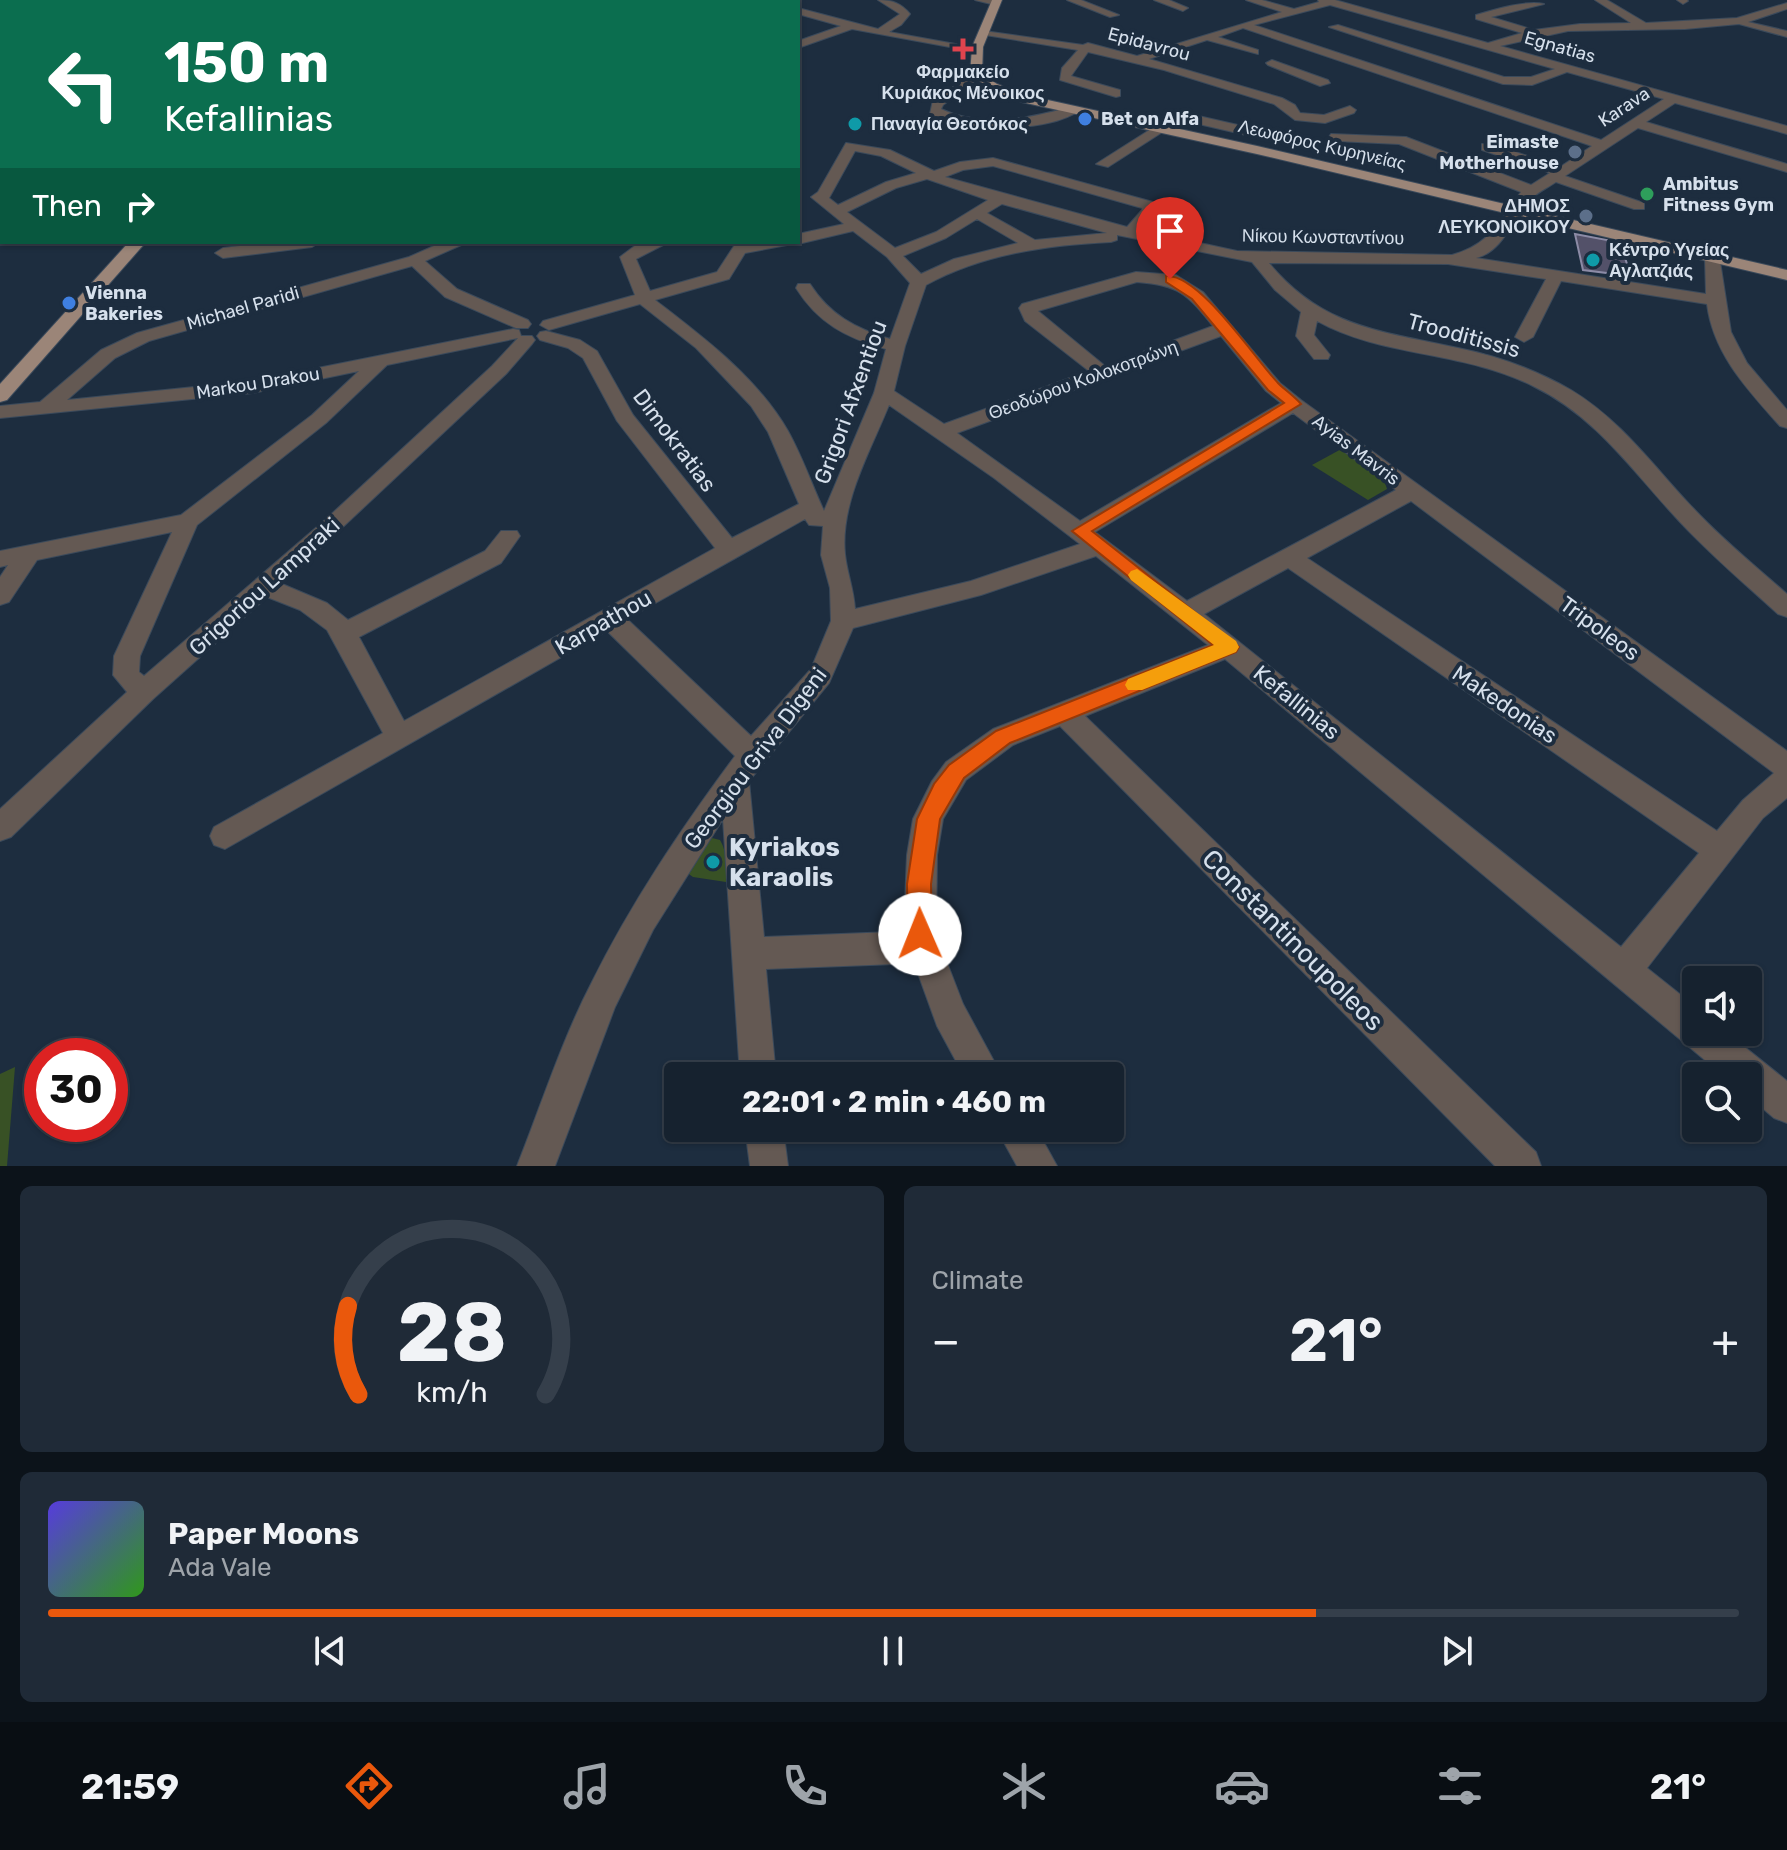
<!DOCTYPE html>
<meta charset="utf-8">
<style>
:root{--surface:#16222f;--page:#1f2a37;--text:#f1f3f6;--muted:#9ea4aa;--line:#353f4b;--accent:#ea580c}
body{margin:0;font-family:Rubik,sans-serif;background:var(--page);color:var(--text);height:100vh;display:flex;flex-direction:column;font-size:30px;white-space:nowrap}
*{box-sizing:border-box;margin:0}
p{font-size:26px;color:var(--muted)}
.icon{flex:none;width:44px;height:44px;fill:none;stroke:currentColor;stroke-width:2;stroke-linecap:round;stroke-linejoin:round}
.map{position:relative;height:1166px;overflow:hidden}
.panel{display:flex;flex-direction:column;gap:20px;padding:20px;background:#0c131a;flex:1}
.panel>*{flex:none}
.hud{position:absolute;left:0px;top:0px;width:800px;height:244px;box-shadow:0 2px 6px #0004,0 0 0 2px var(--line);background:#0b6e4f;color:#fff;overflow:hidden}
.tools{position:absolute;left:1682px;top:966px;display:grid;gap:16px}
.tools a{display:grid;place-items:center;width:80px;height:80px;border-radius:8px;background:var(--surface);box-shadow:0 2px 6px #0004,0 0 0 2px var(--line);font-size:40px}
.speed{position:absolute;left:24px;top:1038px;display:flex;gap:16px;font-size:40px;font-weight:700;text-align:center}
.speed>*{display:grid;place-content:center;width:104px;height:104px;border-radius:50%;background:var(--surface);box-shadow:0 2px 6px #0004,0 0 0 2px var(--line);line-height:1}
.speed .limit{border:12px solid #d22;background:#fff;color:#111}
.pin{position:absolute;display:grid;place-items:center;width:68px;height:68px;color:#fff;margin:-82px -34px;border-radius:50% 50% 50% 0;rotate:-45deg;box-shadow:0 0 8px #0007}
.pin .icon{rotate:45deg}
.me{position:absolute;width:88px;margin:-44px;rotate:359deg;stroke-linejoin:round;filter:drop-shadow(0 0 6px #0008)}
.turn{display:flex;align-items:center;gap:28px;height:168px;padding:0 32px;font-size:36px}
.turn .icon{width:104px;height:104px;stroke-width:2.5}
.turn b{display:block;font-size:56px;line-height:68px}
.then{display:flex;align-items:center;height:76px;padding:0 32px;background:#0003;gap:16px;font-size:30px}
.big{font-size:60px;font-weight:700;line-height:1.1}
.panel .widget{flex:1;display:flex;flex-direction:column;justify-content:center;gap:12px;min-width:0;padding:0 28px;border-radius:12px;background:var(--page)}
.panel .dial{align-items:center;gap:0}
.dial svg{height:208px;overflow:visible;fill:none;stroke:var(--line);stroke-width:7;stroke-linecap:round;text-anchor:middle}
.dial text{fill:var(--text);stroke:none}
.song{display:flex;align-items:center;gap:24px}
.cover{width:96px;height:96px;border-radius:12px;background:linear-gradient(135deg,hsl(250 70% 55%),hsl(110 70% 35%))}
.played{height:8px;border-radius:4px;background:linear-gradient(90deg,var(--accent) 75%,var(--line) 75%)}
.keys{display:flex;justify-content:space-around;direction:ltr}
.heat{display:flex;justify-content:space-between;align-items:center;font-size:44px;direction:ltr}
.panel .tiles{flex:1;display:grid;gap:20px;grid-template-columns:1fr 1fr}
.widget:last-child{grid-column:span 2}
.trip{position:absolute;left:664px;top:1062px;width:460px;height:80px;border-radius:8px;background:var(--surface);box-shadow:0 2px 6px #0004,0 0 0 2px var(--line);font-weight:700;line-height:80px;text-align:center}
.tabs{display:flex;height:128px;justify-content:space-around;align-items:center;background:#090e13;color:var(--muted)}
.tabs .icon{width:56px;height:56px}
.tabs .active{color:var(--accent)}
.tabs b{font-size:36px;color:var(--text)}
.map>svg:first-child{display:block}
.green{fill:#385125}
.building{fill:#535169;stroke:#8c8ba6;stroke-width:2}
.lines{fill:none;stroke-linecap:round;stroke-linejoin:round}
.minor-casing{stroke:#3b4a5b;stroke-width:2}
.major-casing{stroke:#3b4a5b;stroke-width:2}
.minor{fill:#645953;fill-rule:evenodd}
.major{fill:#9b8578;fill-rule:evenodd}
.route{fill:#ea580c;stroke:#983908;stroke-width:2}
.slow{fill:#f59e0b}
.health-dot{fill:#e0444e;stroke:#1d2d3f;stroke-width:3}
.shop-dot{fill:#3f7fe0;stroke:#1d2d3f;stroke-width:3}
.culture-dot{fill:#0f9aa8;stroke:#1d2d3f;stroke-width:3}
.service-dot{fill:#5c6f8a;stroke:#1d2d3f;stroke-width:3}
.leisure-dot{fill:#2e9e5b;stroke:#1d2d3f;stroke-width:3}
.labels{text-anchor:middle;stroke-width:8;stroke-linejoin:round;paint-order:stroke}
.far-street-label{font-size:18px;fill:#d6e0ec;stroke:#1d2d3f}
.far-poi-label{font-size:18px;font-weight:bold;fill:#d6e0ec;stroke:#1d2d3f;text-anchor:start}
.street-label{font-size:22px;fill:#d6e0ec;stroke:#1d2d3f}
.near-poi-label{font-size:26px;font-weight:bold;fill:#d6e0ec;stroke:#1d2d3f;text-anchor:start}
.near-street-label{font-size:26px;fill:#d6e0ec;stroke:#1d2d3f}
</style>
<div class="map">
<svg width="1787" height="1166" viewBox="0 0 1787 1166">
<rect width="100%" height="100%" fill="#1d2d3f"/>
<g class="green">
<path d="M 1345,447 L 1383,476 L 1387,489 L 1368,500 L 1312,465 Z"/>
<path d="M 712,838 L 720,840 C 728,853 726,867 726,882 L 693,877 L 686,872 Z"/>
<path d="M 15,1067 L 7,1166 L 0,1166 L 0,1074 Z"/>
</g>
<path class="building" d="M 1575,234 L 1607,240 L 1611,256 L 1625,258 L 1631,276 L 1583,270 Z"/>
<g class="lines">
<g class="minor-casing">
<g id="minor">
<path d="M 107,0 L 143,0 L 106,2 Z"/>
<path d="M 366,0 L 378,0 L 379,2 L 367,2 Z"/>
<path d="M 406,0 L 501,0 L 502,2 L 407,2 Z"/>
<path d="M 550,0 L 563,0 L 549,2 Z"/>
<path d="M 769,0 L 782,0 L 783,2 L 770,2 Z"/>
<path d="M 878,0 C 892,0 901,3 910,14 L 901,25 L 889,32 L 983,49 L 977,52 L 852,29 L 798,48 L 798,41 L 841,26 L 798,14 L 798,8 L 878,29 L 900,14 Z"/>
<path d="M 975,0 L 999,0 L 1000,2 L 995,5 Z"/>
<path d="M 1067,0 L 1081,0 L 1119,15 L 1110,17 Z"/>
<path d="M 1154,0 L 1169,0 L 1188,8 L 1183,11 Z"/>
<path d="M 1246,0 L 1262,0 L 1294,9 L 1319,2 L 1318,0 L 1335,0 L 1488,43 L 1522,33 L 1476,19 L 1476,15 C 1496,9 1526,0 1544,4 L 1491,17 L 1534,30 L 1580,24 L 1631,23 L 1595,0 L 1607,0 L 1646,23 L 1737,18 L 1787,3 L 1787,9 L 1748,22 L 1787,31 L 1787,37 L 1739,24 L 1685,29 L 1568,31 L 1500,46 L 1787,126 L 1787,134 L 1675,103 L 1646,122 L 1787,164 L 1787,172 L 1638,128 L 1565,176 L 1644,203 L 1644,209 L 1634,209 L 1556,182 C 1547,188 1536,193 1529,201 C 1513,220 1502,252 1476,258 L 1706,294 L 1705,258 L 1713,253 L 1719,255 L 1731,332 L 1747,363 L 1787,410 L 1787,428 L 1780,426 C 1748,390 1713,354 1707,304 L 1561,281 L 1533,337 L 1524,342 L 1515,337 L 1546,279 L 1448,264 L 1269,263 C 1323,328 1381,331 1458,348 C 1498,356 1536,370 1571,390 C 1621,420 1654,467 1693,508 C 1722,539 1755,566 1787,594 L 1787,617 L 1778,614 C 1745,584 1711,555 1680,522 C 1633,472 1597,417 1533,386 C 1464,351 1381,357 1317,321 L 1314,335 L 1330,355 L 1328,359 L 1314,359 L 1296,336 L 1301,312 L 1275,290 L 1252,262 L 1117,235 L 1117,240 L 1111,242 C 1048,245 982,254 926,285 L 905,346 L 894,391 L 944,424 L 1089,371 L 1025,321 L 1019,308 L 1022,304 L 1136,272 L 1176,275 L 1203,292 L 1280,383 L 1301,400 L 1787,751 L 1787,798 L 1763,818 L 1647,968 L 1696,1007 L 1696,1032 L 1726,1032 L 1787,1081 L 1787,1123 L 1774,1118 L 1748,1096 L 1748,1076 L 1724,1076 L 1225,659 L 1085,716 L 1536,1152 L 1541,1166 L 1495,1166 L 1060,726 L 1013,745 L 966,780 L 943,819 L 937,855 L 936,934 L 963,1004 L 1002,1076 L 964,1076 L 937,1026 L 912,957 L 896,964 L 766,969 L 776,1076 L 740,1076 L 723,819 L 653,930 L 615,1007 L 555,1166 L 517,1166 C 541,1106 561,1042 591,984 C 631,903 681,829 735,756 L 607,631 L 225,849 L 214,845 L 210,836 L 214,827 L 383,733 L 327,630 L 300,610 L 267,597 L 153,699 L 11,837 L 0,841 L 0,809 L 127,692 L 113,675 L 114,656 L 172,532 L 37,560 L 9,602 L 0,605 L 0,577 L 8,565 L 0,567 L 0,551 L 181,515 L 312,415 L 359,371 L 253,393 L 0,418 L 0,406 L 40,402 L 101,350 L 137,333 L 409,257 L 443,242 L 468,242 L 425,261 L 457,289 L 528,320 L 531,324 L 528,328 L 516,328 L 445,297 L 412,266 L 149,341 L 115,358 L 67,400 L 253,381 L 513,329 L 519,330 L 521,336 L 532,336 L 535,340 L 532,344 L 506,374 L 282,584 L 327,603 L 348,620 L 485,551 L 501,531 L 517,531 L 520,536 L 501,563 L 359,637 L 404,721 L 715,548 L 617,421 L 583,358 L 568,348 L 540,340 L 537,336 L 540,332 L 546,331 L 580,340 L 597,351 L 633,415 L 732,538 L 799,504 L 768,432 L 751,406 L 696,348 L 640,304 L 549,330 L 540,325 L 543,321 L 635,295 L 620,257 L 640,242 L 669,242 L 636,259 L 650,291 L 717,272 L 734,246 L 789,242 L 787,245 L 745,253 L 729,279 L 655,300 C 704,338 756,376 788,431 C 802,456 812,485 824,511 L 874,393 L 886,349 C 846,338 818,323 796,288 L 798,284 L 810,284 C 830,315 855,328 890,339 L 910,283 L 887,257 L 853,231 L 798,244 L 792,242 L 798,242 L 798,234 L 844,224 L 811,197 L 818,192 L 846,143 L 890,150 L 934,171 L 960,162 L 993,158 L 1153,202 L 1157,210 L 1140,230 L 1237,251 L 1452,255 C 1491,244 1498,222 1521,192 L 1399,144 L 1336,141 L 1329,137 L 1331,134 L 1406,137 L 1531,185 L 1550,173 L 1482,150 L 1482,144 L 1492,144 L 1560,167 L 1592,146 L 1243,28 L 1218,37 L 1258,50 L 1258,54 L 1207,40 L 1149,59 L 1282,98 L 1295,105 L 1300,113 L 1324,115 L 1350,106 L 1356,110 L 1354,113 L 1325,123 L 1295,120 L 1274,104 L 1164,70 L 1088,52 L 1071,76 L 1120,90 L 1120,96 L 1116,97 L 1060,80 L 1062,68 L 1078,50 L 979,34 L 984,31 L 1083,45 L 1088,43 L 1137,56 L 1282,12 ZM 1330,5 L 1555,69 L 1531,77 L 1504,77 L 1338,25 L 1329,27 L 1503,84 L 1532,85 L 1567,72 L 1664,99 L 1601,140 L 1254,25 ZM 855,151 L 881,156 L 916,173 L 886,182 L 838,205 L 829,198 ZM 993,166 L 1142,208 L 1142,210 L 1127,227 L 945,177 L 963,170 ZM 927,179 L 988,200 L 936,232 L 895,248 L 847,212 L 896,188 ZM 1002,204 L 1107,233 L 1035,240 L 987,213 ZM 977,219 L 1018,243 L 954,259 L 921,274 L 903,256 L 946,238 ZM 1137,282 C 1179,285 1187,294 1213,326 L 1105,366 L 1038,311 ZM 1221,336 L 1266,391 L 1281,403 L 1080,521 L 957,433 ZM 518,338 L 492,366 L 325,520 L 144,676 L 139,672 L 140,656 L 197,525 L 326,423 L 387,365 ZM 889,405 L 994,478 L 1080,544 L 971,581 L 855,609 C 854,590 847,573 845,554 C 840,503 870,452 889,405 ZM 1293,413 L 1396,490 L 1187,601 L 1095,532 ZM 1411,501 L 1774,773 L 1743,800 L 1717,831 L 1307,558 ZM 805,519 L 809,525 L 823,526 L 821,555 L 830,588 L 831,621 L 811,669 L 751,736 L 627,619 ZM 1096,556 L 1208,645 L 993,729 L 946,762 L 932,781 L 913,819 L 907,855 L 904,926 L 892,932 L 764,937 L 749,781 L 829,683 L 853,628 L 981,595 ZM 1288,568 L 1699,853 L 1621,947 L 1204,614 Z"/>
<path d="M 1677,0 L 1687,0 L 1688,1 L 1683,4 Z"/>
<rect x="0" y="8" width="2" height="6"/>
<path d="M 0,36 L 2,36 L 0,43 Z"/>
<rect x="0" y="60" width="2" height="6"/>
<path d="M 1272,60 L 1328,80 L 1330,83 L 1320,86 L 1268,65 L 1266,63 Z"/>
<path d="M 976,72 L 982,75 L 980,77 L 943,105 L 941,109 C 983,129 1031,118 1074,106 L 1080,110 C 1048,134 965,131 930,114 L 933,100 Z"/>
<rect x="0" y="96" width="2" height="8"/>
<path d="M 1194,115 L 1277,134 L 1279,137 L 1272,141 L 1190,122 L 1188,119 Z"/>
<path d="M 1159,124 L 1165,128 L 1164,131 L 1108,167 L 1096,164 Z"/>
<rect x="0" y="128" width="2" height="8"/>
<rect x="0" y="175" width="2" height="8"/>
<path d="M 2,214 L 2,225 L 0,226 L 0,215 Z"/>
<path d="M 274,242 L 320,242 L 312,247 L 223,258 L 215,253 L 223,248 Z"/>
<path d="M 745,1128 L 783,1128 L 788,1166 L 750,1166 Z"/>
<path d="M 996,1128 L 1036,1128 L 1057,1166 L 1017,1166 Z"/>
</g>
</g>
<g class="major-casing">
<g id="major">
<path d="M 336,0 L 347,0 L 335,2 Z"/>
<path d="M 992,0 L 1002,0 L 983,47 L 982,74 L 997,84 L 1025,95 L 1257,146 L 1787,270 L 1787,280 L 1257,154 L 1017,101 L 989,90 L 970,75 L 972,47 Z"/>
<path d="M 129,242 L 146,242 L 7,400 L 0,402 L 0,384 Z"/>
</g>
</g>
<use href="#minor" class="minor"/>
<use href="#major" class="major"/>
</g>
<path class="route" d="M 1166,276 C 1199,273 1255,359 1278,383 C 1285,390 1294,396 1301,404 L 1092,531 L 1239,647 L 1236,652 L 1010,743 L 964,778 L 940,819 L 931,884 L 932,934 L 929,943 L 920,946 L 911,943 L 908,934 L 907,884 L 917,819 L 934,784 L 949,765 L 996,731 L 1213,645 L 1072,531 L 1284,403 L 1268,390 L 1192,299 L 1166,282 Z"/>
<path class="slow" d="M 1137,569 L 1236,641 L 1239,647 L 1236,652 L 1142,690 L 1128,690 L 1125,685 L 1128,679 L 1214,645 L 1131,580 L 1128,575 L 1131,571 Z"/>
<path class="health-dot" d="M959 37h8v8h8v8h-8v8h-8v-8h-8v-8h8z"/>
<g class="shop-dot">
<circle cx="1085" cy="119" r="8"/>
<circle cx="69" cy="303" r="8"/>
</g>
<g class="culture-dot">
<circle cx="855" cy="124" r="8"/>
<circle cx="1593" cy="260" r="8"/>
<circle cx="713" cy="862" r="8"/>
</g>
<g class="service-dot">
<circle cx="1575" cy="152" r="8"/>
<circle cx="1586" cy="216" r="8"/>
</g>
<circle class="leisure-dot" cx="1647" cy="194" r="8"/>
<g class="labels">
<g class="far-street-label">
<text transform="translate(1149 44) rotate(15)" y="6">Epidavrou</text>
<text transform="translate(1560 47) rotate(16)" y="6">Egnatias</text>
<text transform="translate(1624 107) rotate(-33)" y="6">Karava</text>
<text transform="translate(1322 145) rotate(13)" y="6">Λεωφόρος Κυρηνείας</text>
<text transform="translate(1323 237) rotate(1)" y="6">Νίκου Κωνσταντίνου</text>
<text transform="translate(243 308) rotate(-16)" y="6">Michael Paridi</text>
<text transform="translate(1083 380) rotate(-20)" y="6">Θεοδώρου Κολοκοτρώνη</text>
<text transform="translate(258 383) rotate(-9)" y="6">Markou Drakou</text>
<text transform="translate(1356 450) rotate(37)" y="6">Ayias Mavris</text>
</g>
<g class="far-poi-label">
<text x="963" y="78" text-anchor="middle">Φαρμακείο<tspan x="963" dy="21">Κυριάκος Μένοικος</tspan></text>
<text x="1101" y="125">Bet on Alfa</text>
<text x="871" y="130">Παναγία Θεοτόκος</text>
<text x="1559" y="148" text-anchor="end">Eimaste<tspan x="1559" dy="21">Motherhouse</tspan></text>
<text x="1663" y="190">Ambitus<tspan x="1663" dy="21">Fitness Gym</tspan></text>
<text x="1570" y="212" text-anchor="end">ΔΗΜΟΣ<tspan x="1570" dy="21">ΛΕΥΚΟΝΟΙΚΟΥ</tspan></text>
<text x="1609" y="256">Κέντρο Υγείας<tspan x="1609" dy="21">Αγλατζιάς</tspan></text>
<text x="85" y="299">Vienna<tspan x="85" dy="21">Bakeries</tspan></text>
</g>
<g class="street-label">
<text transform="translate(1464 335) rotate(15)" y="8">Trooditissis</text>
<text transform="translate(850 402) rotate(-70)" y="8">Grigori Afxentiou</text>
<text transform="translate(675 440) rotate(53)" y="8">Dimokratias</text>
<text transform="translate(264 586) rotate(-42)" y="8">Grigoriou Lampraki</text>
<text transform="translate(603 622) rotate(-30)" y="8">Karpathou</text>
<text transform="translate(1600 628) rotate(36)" y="8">Tripoleos</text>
<text transform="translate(1297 702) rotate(39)" y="8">Kefallinias</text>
<text transform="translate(1505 704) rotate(34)" y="8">Makedonias</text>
<text transform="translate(755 758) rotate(-53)" y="8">Georgiou Griva Digeni</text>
</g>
<g class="near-poi-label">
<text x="729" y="856">Kyriakos<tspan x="729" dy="30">Karaolis</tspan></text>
</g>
<g class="near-street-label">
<text transform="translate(1293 940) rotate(45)" y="9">Constantinoupoleos</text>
</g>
</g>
</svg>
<div class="tools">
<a><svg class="icon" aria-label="sound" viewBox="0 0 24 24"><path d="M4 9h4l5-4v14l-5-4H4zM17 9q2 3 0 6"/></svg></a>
<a><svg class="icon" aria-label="search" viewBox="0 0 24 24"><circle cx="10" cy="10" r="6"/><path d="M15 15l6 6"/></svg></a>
</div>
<div class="speed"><div class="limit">30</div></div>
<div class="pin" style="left:1170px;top:279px;background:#d93025"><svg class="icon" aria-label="arrive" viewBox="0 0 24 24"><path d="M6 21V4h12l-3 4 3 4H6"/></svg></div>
<svg class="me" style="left:920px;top:934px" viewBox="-20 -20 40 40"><circle r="19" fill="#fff"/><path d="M0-13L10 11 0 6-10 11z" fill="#ea580c"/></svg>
<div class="trip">22:01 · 2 min · 460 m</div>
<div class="hud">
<div class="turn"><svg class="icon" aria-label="left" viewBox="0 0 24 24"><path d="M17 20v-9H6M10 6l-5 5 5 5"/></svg><div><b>150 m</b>Kefallinias</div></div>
<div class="then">Then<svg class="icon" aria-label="right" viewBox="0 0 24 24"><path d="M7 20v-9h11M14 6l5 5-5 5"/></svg></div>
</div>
</div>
<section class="panel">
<div class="tiles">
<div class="widget dial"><svg viewBox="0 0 100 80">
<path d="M14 69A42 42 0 1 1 86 69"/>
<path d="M14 69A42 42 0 0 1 10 35" stroke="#ea580c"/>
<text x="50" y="56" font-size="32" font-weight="700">28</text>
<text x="50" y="72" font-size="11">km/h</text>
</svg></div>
<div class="widget"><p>Climate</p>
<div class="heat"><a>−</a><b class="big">21°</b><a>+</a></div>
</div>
<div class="widget">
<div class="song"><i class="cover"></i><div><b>Paper Moons</b><p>Ada Vale</p></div></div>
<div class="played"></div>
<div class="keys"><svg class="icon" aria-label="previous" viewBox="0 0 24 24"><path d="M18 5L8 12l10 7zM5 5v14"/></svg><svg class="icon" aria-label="pause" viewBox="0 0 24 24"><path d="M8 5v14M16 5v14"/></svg><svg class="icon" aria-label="next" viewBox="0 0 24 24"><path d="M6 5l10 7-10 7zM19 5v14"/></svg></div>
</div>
</div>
</section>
<nav class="tabs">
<b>21:59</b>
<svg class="icon active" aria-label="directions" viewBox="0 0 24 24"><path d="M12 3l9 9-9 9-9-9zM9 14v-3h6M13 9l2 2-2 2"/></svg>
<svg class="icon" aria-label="music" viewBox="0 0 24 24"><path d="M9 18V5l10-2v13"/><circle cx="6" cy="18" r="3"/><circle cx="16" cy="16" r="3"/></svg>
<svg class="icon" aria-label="phone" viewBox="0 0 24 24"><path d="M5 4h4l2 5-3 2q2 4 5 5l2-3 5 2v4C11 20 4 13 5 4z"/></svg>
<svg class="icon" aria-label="climate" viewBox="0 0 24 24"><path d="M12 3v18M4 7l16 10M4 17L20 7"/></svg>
<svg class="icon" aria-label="car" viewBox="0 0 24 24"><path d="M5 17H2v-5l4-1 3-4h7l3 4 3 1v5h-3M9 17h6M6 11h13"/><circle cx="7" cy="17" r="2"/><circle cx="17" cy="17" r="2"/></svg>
<svg class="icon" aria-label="filters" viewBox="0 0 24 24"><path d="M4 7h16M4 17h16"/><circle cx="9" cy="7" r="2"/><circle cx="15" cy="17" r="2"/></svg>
<b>21°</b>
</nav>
